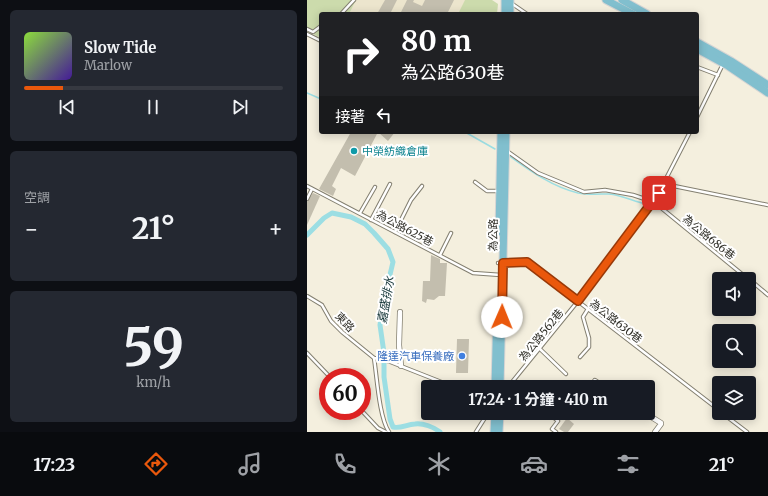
<!DOCTYPE html>
<html lang="zh-TW">
<meta charset="utf-8">
<style>
:root{--surface:#171b24;--page:#242831;--text:#f1f3f6;--muted:#9ea1a6;--line:#363941;--accent:#ea580c}
body{margin:0;font-family:Merriweather,"Noto Sans TC",serif;background:var(--page);color:var(--text);height:100vh;display:flex;flex-direction:column;font-size:15px;white-space:nowrap}
*{box-sizing:border-box;margin:0}
p{font-size:13px;color:var(--muted)}
.icon{flex:none;width:22px;height:22px;fill:none;stroke:currentColor;stroke-width:2;stroke-linecap:round;stroke-linejoin:round}
.map{position:relative;flex:1;overflow:hidden}
.details{display:flex;flex-direction:column;gap:10px;padding:10px;background:#0d0f14;width:307px}
.details>*{flex:none}
.hud{position:absolute;left:12px;top:12px;width:380px;height:122px;border-radius:4px;box-shadow:0 2px 10px #0003;background:#202124;color:#fff;overflow:hidden}
.controls{position:absolute;left:405px;top:272px;display:grid;gap:8px}
.controls a{display:grid;place-items:center;width:44px;height:44px;border-radius:4px;background:var(--surface);box-shadow:0 2px 10px #0003;font-size:20px}
.speed{position:absolute;left:12px;top:368px;display:flex;gap:8px;font-size:20px;font-weight:700;text-align:center}
.speed>*{display:grid;place-content:center;width:52px;height:52px;border-radius:50%;background:var(--surface);box-shadow:0 2px 10px #0003;line-height:1}
.speed .limit{border:6px solid #d22;background:#fff;color:#111}
.pin{position:absolute;display:grid;place-items:center;width:34px;height:34px;color:#fff;margin:-17px;border-radius:8px;box-shadow:0 2px 6px #0006}
.me{position:absolute;width:44px;margin:-22px;rotate:1deg;stroke-linejoin:round;filter:drop-shadow(0 0 3px #0008)}
.turn{display:flex;align-items:center;gap:14px;height:84px;padding:0 16px;font-size:18px}
.turn .icon{width:52px;height:52px;stroke-width:2.5}
.turn b{display:block;font-size:28px;line-height:34px}
.then{display:flex;align-items:center;height:38px;padding:0 16px;background:#0003;gap:8px;font-size:15px}
.big{font-size:30px;font-weight:700;line-height:1.1}
.details .tile{flex:1;display:flex;flex-direction:column;justify-content:center;gap:6px;min-width:0;padding:0 14px;border-radius:6px;background:var(--page)}
.details .dial{align-items:center;gap:0}
.dial b{font-size:52px;line-height:1}
.song{display:flex;align-items:center;gap:12px}
.cover{width:48px;height:48px;border-radius:6px;background:linear-gradient(135deg,hsl(90 70% 55%),hsl(260 70% 35%))}
.played{height:4px;border-radius:2px;background:linear-gradient(90deg,var(--accent) 15%,var(--line) 15%)}
.keys{display:flex;justify-content:space-around;direction:ltr}
.heat{display:flex;justify-content:space-between;align-items:center;font-size:22px;direction:ltr}
.trip{position:absolute;left:114px;top:380px;width:234px;height:40px;border-radius:4px;background:var(--surface);box-shadow:0 2px 10px #0003;font-weight:700;line-height:40px;text-align:center}
.menu{display:flex;height:64px;justify-content:space-around;align-items:center;background:#090b0e;color:var(--muted)}
.menu .icon{width:28px;height:28px}
.menu .current{color:var(--accent)}
.menu b{font-size:18px;color:var(--text)}
main{display:flex;flex:1;min-height:0}
.map>svg:first-child{display:block}
.built{fill:#ece5cd}
.green{fill:#ccdbac}
.lines{fill:none;stroke-linecap:round;stroke-linejoin:round}
.stream{stroke:#9cdee3;stroke-width:1.5}
.canal{stroke:#9cdee3;stroke-width:5}
.building{fill:#c3beae}
.service-casing{stroke:#837f70;stroke-width:4.5}
.minor-casing{stroke:#837f70;stroke-width:6}
.primary-casing{stroke:#d6d5d4;stroke-width:9}
.service{stroke:#fff;stroke-width:2.5}
.minor{stroke:#fff;stroke-width:4.5}
.primary{stroke:#81bfce;stroke-width:7}
.route-casing{stroke:#983908;stroke-width:10}
.route{stroke:#ea580c;stroke-width:7}
.culture-dot{fill:#0f9aa8;stroke:#fff;stroke-width:1.5}
.shop-dot{fill:#3f7fe0;stroke:#fff;stroke-width:1.5}
.labels{text-anchor:middle;stroke-width:4;stroke-linejoin:round;paint-order:stroke}
.culture-label{font-size:11px;fill:#0d838f;stroke:#fff;text-anchor:start}
.street-label{font-size:11px;fill:#302f28;stroke:#fff}
.shop-label{font-size:11px;fill:#366cbe;stroke:#fff;text-anchor:end}
.water-label{font-size:12px;font-style:italic;fill:#153638;stroke:#fff}
</style>
<main>
<section class="details">
<div class="tile">
<div class="song"><i class="cover"></i><div><b>Slow Tide</b><p>Marlow</p></div></div>
<div class="played"></div>
<div class="keys"><svg class="icon" aria-label="previous" viewBox="0 0 24 24"><path d="M18 5L8 12l10 7zM5 5v14"/></svg><svg class="icon" aria-label="pause" viewBox="0 0 24 24"><path d="M8 5v14M16 5v14"/></svg><svg class="icon" aria-label="next" viewBox="0 0 24 24"><path d="M6 5l10 7-10 7zM19 5v14"/></svg></div>
</div>
<div class="tile"><p>空調</p>
<div class="heat"><a>−</a><b class="big">21°</b><a>+</a></div>
</div>
<div class="tile dial"><b>59</b><p>km/h</p></div>
</section>
<div class="map">
<svg width="461" height="432" viewBox="0 0 461 432">
<rect width="100%" height="100%" fill="#f4efde"/>
<path class="built" d="M 49,0 L 182,0 L 180,14 L 42,14 Z"/>
<g class="green">
<path d="M 0,0 L 49,0 L 42,14 L 14,14 L 14,38 L 0,31 Z"/>
<path d="M 158,0 L 185,0 L 191,4 L 190,14 L 151,14 Z"/>
</g>
<g class="lines">
<g class="stream">
<path d="M 0,93 L 14,99"/>
<path d="M 158,132 L 188,149"/>
<path d="M 201,155 C 222,170 245,187 271,193 C 281,195 292,194 302,194 C 314,195 326,201 338,204"/>
</g>
<path class="canal" d="M 0,235 L 17,218 L 25,213 L 44,217 L 58,224 L 67,233 L 81,249 L 86,262 L 77,300 L 73,325 L 77,353 L 77,377 L 83,419 L 86,427 C 94,429 100,424 108,424 C 116,423 127,427 133,432"/>
</g>
<g class="building">
<path d="M 78,0 L 90,0 L 83,14 L 70,14 Z"/>
<path d="M 100,0 L 107,0 L 106,2 L 115,6 L 118,0 L 147,0 L 140,14 L 93,14 Z"/>
<path d="M 44,132 L 88,132 L 81,141 L 71,132 L 48,176 L 34,168 L 25,186 L 29,189 L 26,196 L 12,189 Z"/>
<path d="M 6,193 L 13,196 L 0,225 L 0,202 Z"/>
<path d="M 124,255 L 133,259 L 133,263 L 140,263 L 138,296 L 132,296 L 127,300 L 120,299 L 119,303 L 115,301 L 116,281 L 123,281 Z"/>
<path d="M 150,339 L 162,339 L 161,373 L 149,373 Z"/>
<path d="M 260,418 L 267,424 L 261,432 L 257,432 L 252,429 Z"/>
</g>
<g class="lines">
<g class="service-casing">
<g id="service">
<path d="M 204,3 L 220,14"/>
<path d="M 34,14 L 47,0"/>
<path d="M 0,29 L 6,32 L 14,26"/>
<path d="M 0,34 L 14,41"/>
<path d="M 390,67 L 411,75"/>
<path d="M 390,117 L 416,64"/>
<path d="M 200,151 L 231,173 L 277,192 L 298,190 L 326,195 L 347,202 L 441,279"/>
<path d="M 168,182 L 180,191 L 193,191"/>
<path d="M 357,184 L 461,205"/>
<path d="M 0,186 L 166,273 L 194,275"/>
<path d="M 0,199 L 5,189"/>
<path d="M 53,213 L 68,187"/>
<path d="M 64,220 L 83,184"/>
<path d="M 88,232 L 104,200 L 115,186"/>
<path d="M 133,255 L 144,233"/>
<path d="M 191,263 L 220,262 L 412,410"/>
<path d="M 442,279 L 461,295"/>
<path d="M 0,296 L 15,305 L 24,321 L 35,332 L 67,358 L 81,361 L 147,387"/>
<path d="M 233,349 L 259,374"/>
<path d="M 0,353 L 23,377"/>
<path d="M 273,357 L 282,347 L 282,338 L 276,317 L 281,309"/>
<path d="M 67,358 C 70,377 72,417 82,432"/>
<path d="M 201,387 L 271,301 L 347,202 L 383,132"/>
<path d="M 55,411 L 71,428 L 79,432"/>
<path d="M 241,413 L 251,421 L 245,429 L 249,432"/>
<path d="M 415,413 L 440,432"/>
<path d="M 169,432 L 181,413"/>
</g>
</g>
<g class="minor-casing">
<g id="minor">
<path d="M 93,312 L 92,345 L 94,366"/>
<path d="M 288,381 L 297,387"/>
<path d="M 338,413 L 354,423 L 354,424 L 348,432"/>
</g>
</g>
<g class="primary-casing">
<g id="primary">
<path d="M 299,0 L 326,14"/>
<path d="M 315,0 L 340,14"/>
<path d="M 198,14 L 198,0"/>
<path d="M 203,14 L 203,0"/>
<path d="M 390,42 L 424,61 L 461,85"/>
<path d="M 390,49 L 421,66 L 461,93"/>
<path d="M 192,232 L 194,132"/>
<path d="M 188,387 L 190,308"/>
<path d="M 193,387 L 199,132"/>
<path d="M 187,432 L 188,413"/>
<path d="M 192,432 L 193,413"/>
</g>
</g>
<use href="#service" class="service"/>
<use href="#minor" class="minor"/>
<use href="#primary" class="primary"/>
</g>
<g class="lines">
<g class="route-casing">
<path id="route" d="M 195,317 L 196,263 L 220,262 L 271,301 L 352,193"/>
</g>
<use href="#route" class="route"/>
</g>
<circle class="culture-dot" cx="47" cy="151" r="4"/>
<circle class="shop-dot" cx="155" cy="356" r="4"/>
<g class="labels">
<g class="culture-label">
<text x="55" y="155">中榮紡織倉庫</text>
</g>
<g class="street-label">
<text transform="translate(98 228) rotate(28)" y="4">為公路625巷</text>
<text transform="translate(186 235) rotate(-89)" y="4">為公路</text>
<text transform="translate(402 237) rotate(39)" y="4">為公路686巷</text>
<text transform="translate(309 321) rotate(38)" y="4">為公路630巷</text>
<text transform="translate(38 322) rotate(46)" y="4">東路</text>
<text transform="translate(234 335) rotate(-51)" y="4">為公路562巷</text>
</g>
<g class="shop-label">
<text x="147" y="360">隆達汽車保養廠</text>
</g>
<g class="water-label">
<text transform="translate(79 300) rotate(-80)" y="4">嘉盛排水</text>
</g>
</g>
</svg>
<div class="controls">
<a><svg class="icon" aria-label="sound" viewBox="0 0 24 24"><path d="M4 9h4l5-4v14l-5-4H4zM17 9q2 3 0 6"/></svg></a>
<a><svg class="icon" aria-label="search" viewBox="0 0 24 24"><circle cx="10" cy="10" r="6"/><path d="M15 15l6 6"/></svg></a>
<a><svg class="icon" aria-label="layers" viewBox="0 0 24 24"><path d="M12 4l9 5-9 5-9-5zM3 14l9 5 9-5"/></svg></a>
</div>
<div class="speed"><div class="limit">60</div></div>
<div class="pin" style="left:352px;top:193px;background:#d93025"><svg class="icon" aria-label="arrive" viewBox="0 0 24 24"><path d="M6 21V4h12l-3 4 3 4H6"/></svg></div>
<svg class="me" style="left:195px;top:317px" viewBox="-20 -20 40 40"><circle r="19" fill="#fff"/><path d="M0-13L10 11 0 6-10 11z" fill="#ea580c"/></svg>
<div class="trip">17:24 · 1 分鐘 · 410 m</div>
<div class="hud">
<div class="turn"><svg class="icon" aria-label="right" viewBox="0 0 24 24"><path d="M7 20v-9h11M14 6l5 5-5 5"/></svg><div><b>80 m</b>為公路630巷</div></div>
<div class="then">接著<svg class="icon" aria-label="left" viewBox="0 0 24 24"><path d="M17 20v-9H6M10 6l-5 5 5 5"/></svg></div>
</div>
</div>
</main>
<nav class="menu">
<b>17:23</b>
<svg class="icon current" aria-label="directions" viewBox="0 0 24 24"><path d="M12 3l9 9-9 9-9-9zM9 14v-3h6M13 9l2 2-2 2"/></svg>
<svg class="icon" aria-label="music" viewBox="0 0 24 24"><path d="M9 18V5l10-2v13"/><circle cx="6" cy="18" r="3"/><circle cx="16" cy="16" r="3"/></svg>
<svg class="icon" aria-label="phone" viewBox="0 0 24 24"><path d="M5 4h4l2 5-3 2q2 4 5 5l2-3 5 2v4C11 20 4 13 5 4z"/></svg>
<svg class="icon" aria-label="climate" viewBox="0 0 24 24"><path d="M12 3v18M4 7l16 10M4 17L20 7"/></svg>
<svg class="icon" aria-label="car" viewBox="0 0 24 24"><path d="M5 17H2v-5l4-1 3-4h7l3 4 3 1v5h-3M9 17h6M6 11h13"/><circle cx="7" cy="17" r="2"/><circle cx="17" cy="17" r="2"/></svg>
<svg class="icon" aria-label="filters" viewBox="0 0 24 24"><path d="M4 7h16M4 17h16"/><circle cx="9" cy="7" r="2"/><circle cx="15" cy="17" r="2"/></svg>
<b>21°</b>
</nav>
